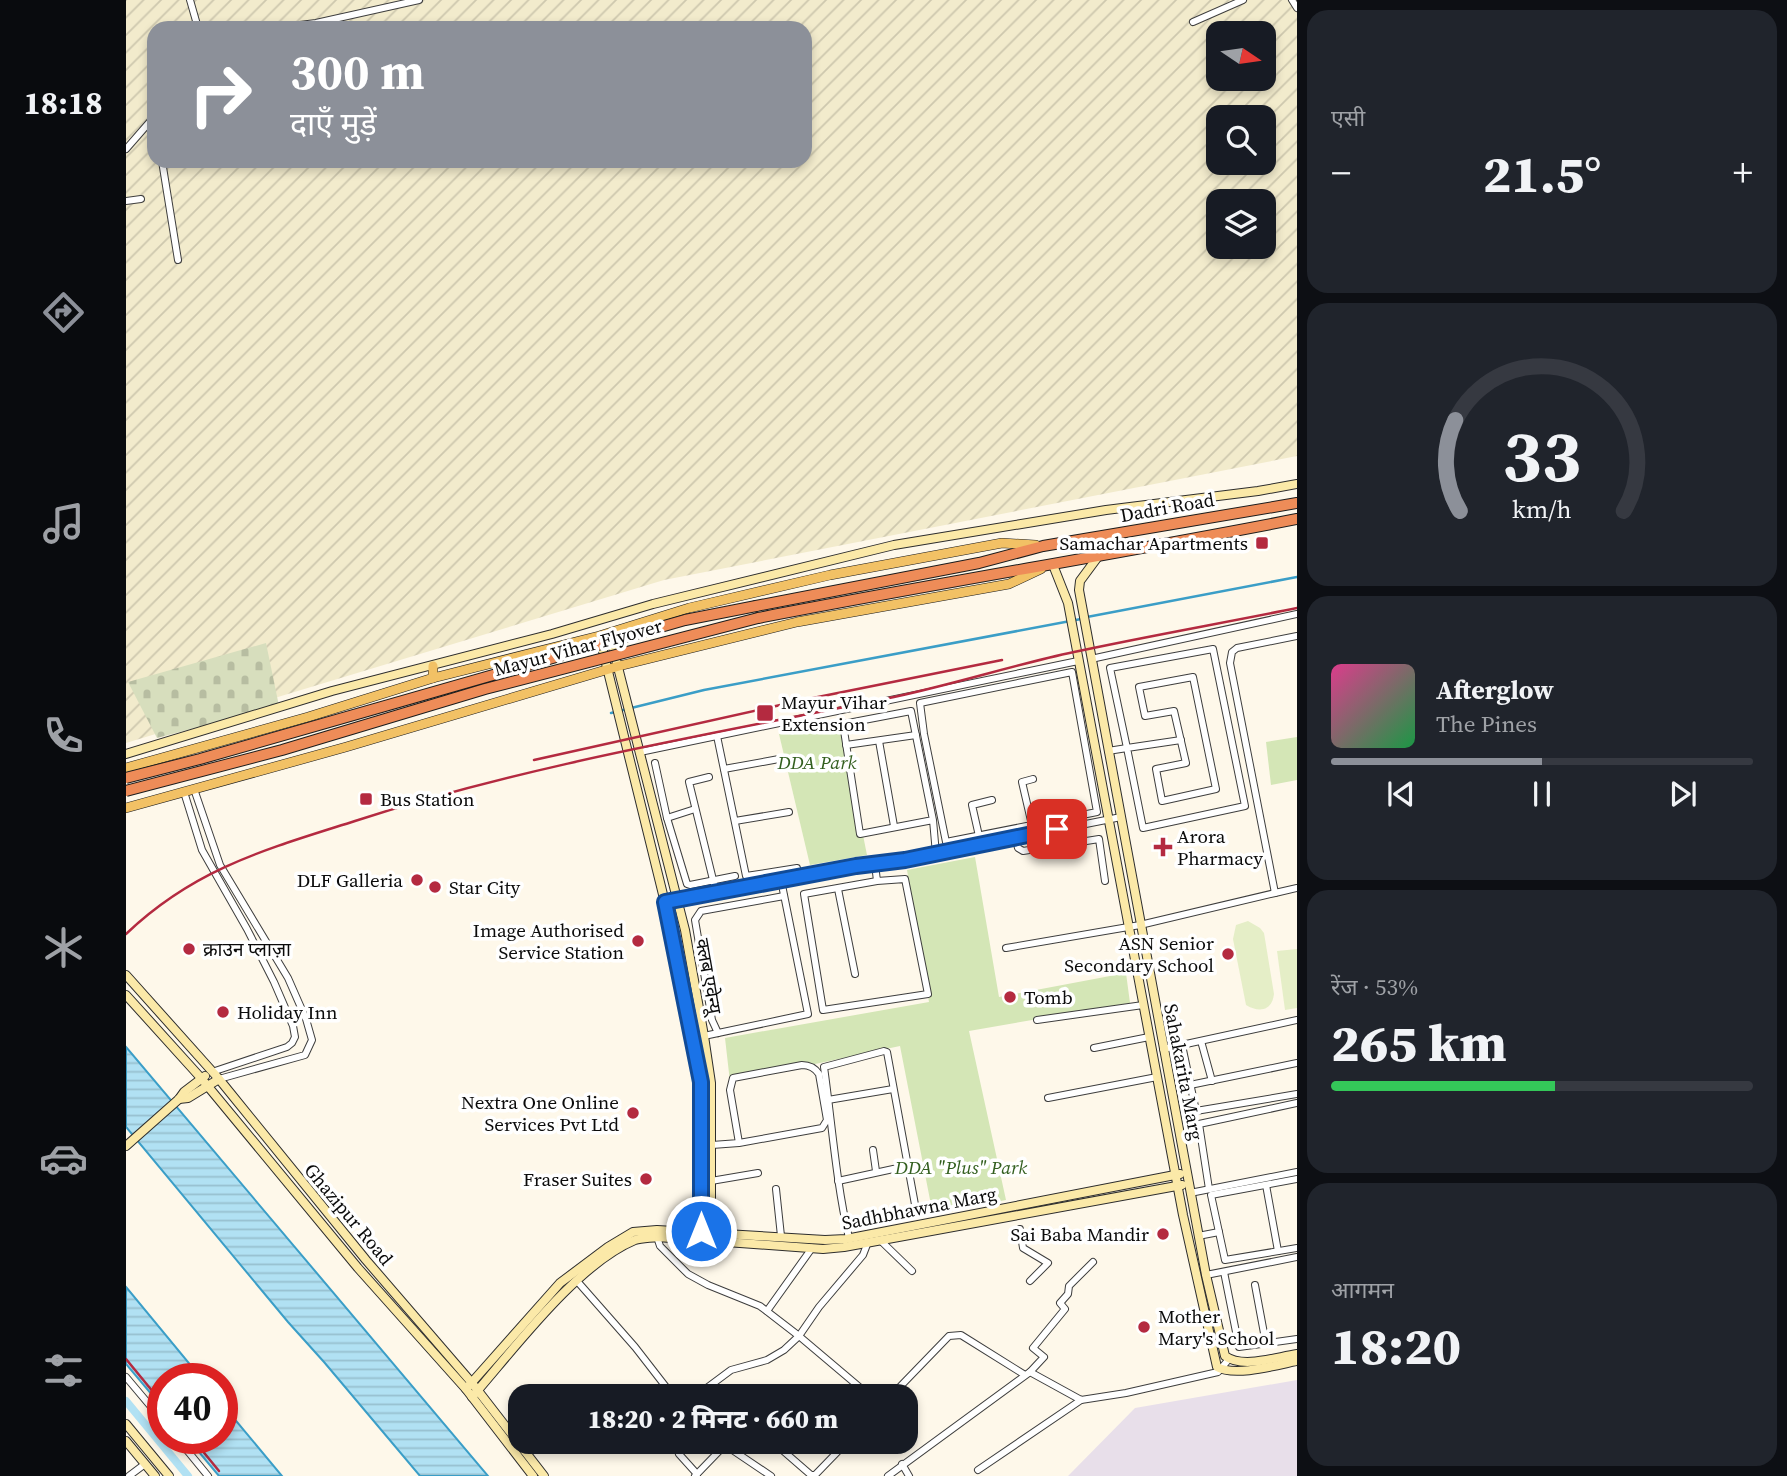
<!DOCTYPE html>
<html lang="hi">
<meta charset="utf-8">
<style>
:root{--surface:#171b24;--page:#20242c;--text:#f1f3f6;--muted:#9ea1a6;--line:#363941;--accent:#8c9099}
body{margin:0;font-family:"Source Serif 4","Noto Sans Devanagari",serif;background:var(--page);color:var(--text);height:100vh;display:flex;flex-direction:column;font-size:26px;white-space:nowrap}
*{box-sizing:border-box;margin:0}
p{font-size:23px;color:var(--muted)}
.icon{flex:none;width:38px;height:38px;fill:none;stroke:currentColor;stroke-width:2;stroke-linecap:round;stroke-linejoin:round}
.map{position:relative;flex:1;overflow:hidden}
.side{display:flex;flex-direction:column;gap:10px;padding:10px;background:#0d0f14;width:490px}
.side>*{flex:none}
.top-card{position:absolute;left:21px;top:21px;width:665px;height:147px;border-radius:21px;box-shadow:0 4px 10px #0003;background:#8c9099;color:#fff;overflow:hidden}
.needle{width:46px;rotate:103deg}
.buttons{position:absolute;left:1080px;top:21px;display:grid;gap:14px}
.buttons a{display:grid;place-items:center;width:70px;height:70px;border-radius:14px;background:var(--surface);box-shadow:0 4px 10px #0003;font-size:35px}
.speed{position:absolute;left:21px;top:1363px;display:flex;gap:14px;font-size:35px;font-weight:700;text-align:center}
.speed>*{display:grid;place-content:center;width:91px;height:91px;border-radius:50%;background:var(--surface);box-shadow:0 4px 10px #0003;line-height:1}
.speed .limit{border:10px solid #d22;background:#fff;color:#111}
.pin{position:absolute;display:grid;place-items:center;width:60px;height:60px;color:#fff;margin:-30px;border-radius:14px;box-shadow:0 4px 10px #0006}
.me{position:absolute;width:77px;margin:-38px;rotate:0deg;stroke-linejoin:round;filter:drop-shadow(0 0 5px #0008)}
.turn{display:flex;align-items:center;gap:24px;height:147px;padding:0 28px;font-size:32px}
.turn .icon{width:91px;height:91px;stroke-width:2.5}
.turn b{display:block;font-size:49px;line-height:60px}
.big{font-size:52px;font-weight:800;line-height:1.1}
.side .tile{flex:1;display:flex;flex-direction:column;justify-content:center;gap:10px;min-width:0;padding:0 24px;border-radius:21px;background:var(--page)}
.side .dial{align-items:center;gap:0}
.dial svg{height:182px;overflow:visible;fill:none;stroke:var(--line);stroke-width:7;stroke-linecap:round;text-anchor:middle}
.dial text{fill:var(--text);stroke:none}
.song{display:flex;align-items:center;gap:21px}
.cover{width:84px;height:84px;border-radius:10px;background:linear-gradient(135deg,hsl(330 70% 55%),hsl(140 70% 35%))}
.played{height:7px;border-radius:4px;background:linear-gradient(90deg,var(--accent) 50%,var(--line) 50%)}
.keys{display:flex;justify-content:space-around;direction:ltr}
.heat{display:flex;justify-content:space-between;align-items:center;font-size:38px;direction:ltr}
.charge{height:10px;border-radius:5px;background:linear-gradient(90deg,#34c759 53%,var(--line) 0)}
.trip{position:absolute;left:382px;top:1384px;width:410px;height:70px;border-radius:21px;background:var(--surface);box-shadow:0 4px 10px #0003;font-weight:800;line-height:70px;text-align:center}
main{display:flex;flex:1;min-height:0}
.tab-bar{display:flex;flex-direction:column;width:126px;justify-content:space-around;align-items:center;background:#090b0e;color:var(--muted)}
.tab-bar .icon{width:49px;height:49px}
.tab-bar .active{color:var(--accent)}
.tab-bar b{font-size:32px;color:var(--text)}
.map>svg:first-child{display:block}
.industrial{fill:#e8dfea}
.farmland{fill:url(#farmland-furrows);fill-rule:evenodd}
.cemetery{fill:url(#cemetery-stones)}
.park{fill:#d4e6b6}
.pitch{fill:#e5eec7}
.water{fill:url(#water-rules);stroke:#3b9ec7;stroke-width:2}
.lines{fill:none;stroke-linecap:round;stroke-linejoin:round}
.stream{stroke:#3b9ec7;stroke-width:2.5}
.canal{stroke:#b1e1f3;stroke-width:8}
.street-casing{stroke:#3e3e3e;stroke-width:8}
.secondary-casing{stroke:#2d2d2d;stroke-width:10}
.primary-casing{stroke:#1c1c1c;stroke-width:10}
.highway-casing{stroke:#1c1c1c;stroke-width:12}
.street{stroke:#fff;stroke-width:6}
.secondary{stroke:#fbe9a8;stroke-width:8}
.primary{stroke:#f2c165;stroke-width:9}
.highway{stroke:#ee8c58;stroke-width:10}
.rail{stroke:#b42a40;stroke-width:2.5}
.highway-bridge-casing{stroke:#1c1c1c;stroke-width:12;stroke-linecap:butt}
.highway-bridge{stroke:#ee8c58;stroke-width:10}
.route-casing{stroke:#114b97;stroke-width:18}
.route{stroke:#1a73e8;stroke-width:12}
.poi-dot{fill:#b42a40;stroke:#fff;stroke-width:2.5}
.labels{text-anchor:middle;stroke-width:7;stroke-linejoin:round;paint-order:stroke}
.street-label{font-size:19px;fill:#0b0b0b;stroke:#fff}
.poi-label{font-size:19px;fill:#0b0b0b;stroke:#fff;text-anchor:start}
.park-label{font-size:19px;font-style:italic;fill:#335f1f;stroke:#fff}
</style>
<main>
<nav class="tab-bar">
<b>18:18</b>
<svg class="icon active" aria-label="directions" viewBox="0 0 24 24"><path d="M12 3l9 9-9 9-9-9zM9 14v-3h6M13 9l2 2-2 2"/></svg>
<svg class="icon" aria-label="music" viewBox="0 0 24 24"><path d="M9 18V5l10-2v13"/><circle cx="6" cy="18" r="3"/><circle cx="16" cy="16" r="3"/></svg>
<svg class="icon" aria-label="phone" viewBox="0 0 24 24"><path d="M5 4h4l2 5-3 2q2 4 5 5l2-3 5 2v4C11 20 4 13 5 4z"/></svg>
<svg class="icon" aria-label="climate" viewBox="0 0 24 24"><path d="M12 3v18M4 7l16 10M4 17L20 7"/></svg>
<svg class="icon" aria-label="car" viewBox="0 0 24 24"><path d="M5 17H2v-5l4-1 3-4h7l3 4 3 1v5h-3M9 17h6M6 11h13"/><circle cx="7" cy="17" r="2"/><circle cx="17" cy="17" r="2"/></svg>
<svg class="icon" aria-label="filters" viewBox="0 0 24 24"><path d="M4 7h16M4 17h16"/><circle cx="9" cy="7" r="2"/><circle cx="15" cy="17" r="2"/></svg>
</nav>
<div class="map">
<svg width="1171" height="1476" viewBox="0 0 1171 1476">
<defs>
<pattern id="farmland-furrows" width="10" height="10" patternUnits="userSpaceOnUse" patternTransform="scale(1.75)"><rect width="10" height="10" fill="#f2ebcc"/><path d="M-1 1l2-2M0 10L10 0M9 11l2-2" fill="none" stroke="#cec8ae"/></pattern>
<pattern id="cemetery-stones" width="16" height="16" patternUnits="userSpaceOnUse" patternTransform="scale(1.75)"><rect width="16" height="16" fill="#d7debd"/><path d="M2 7V4a2 2 0 0 1 4 0v3zM10 15v-3a2 2 0 0 1 4 0v3z" fill="#b7bda1"/></pattern>
<pattern id="water-rules" width="6" height="5" patternUnits="userSpaceOnUse" patternTransform="scale(1.75)"><rect width="6" height="5" fill="#b1e1f3"/><path d="M0 2.5h6" fill="none" stroke="#97c0cf"/></pattern>
</defs>
<rect width="100%" height="100%" fill="#fef8ea"/>
<path class="industrial" d="M 1171,1380 L 1171,1476 L 942,1476 L 1009,1408 Z"/>
<path class="farmland" d="M 0,0 L 1171,0 L 1171,456 L 538,580 L 0,743 ZM 28,28 L 679,28 L 679,161 L 28,161 ZM 1092,33 L 1138,33 L 1138,79 L 1092,79 ZM 1092,117 L 1138,117 L 1138,163 L 1092,163 ZM 1092,201 L 1138,201 L 1138,247 L 1092,247 Z"/>
<path class="cemetery" d="M 140,643 L 153,706 L 31,738 L 2,682 Z"/>
<g class="park">
<path d="M 714,720 L 741,855 L 684,865 L 653,734 Z"/>
<path d="M 1171,737 L 1171,780 L 1145,785 L 1140,742 Z"/>
<path d="M 849,857 L 873,997 L 1000,973 L 1004,1003 L 843,1031 L 880,1200 L 813,1213 L 806,1210 L 774,1046 L 604,1082 L 599,1038 L 803,1002 L 781,870 Z"/>
</g>
<g class="pitch">
<path d="M 1122,921 L 1134,928 L 1138,933 L 1148,994 C 1146,1011 1133,1013 1120,1005 L 1107,939 L 1110,925 Z"/>
<path d="M 1171,949 L 1171,1008 L 1159,1010 L 1151,951 Z"/>
</g>
<g class="water">
<path d="M 0,1047 L 362,1476 L 294,1476 L 198,1362 L 162,1322 L 0,1127 Z"/>
<path d="M 0,1287 L 76,1379 L 37,1379 L 37,1408 L 0,1364 Z"/>
<path d="M 96,1404 L 156,1476 L 93,1476 L 62,1439 L 96,1438 Z"/>
</g>
<g class="lines">
<g class="stream">
<path d="M 961,617 L 1171,577"/>
<path d="M 485,713 L 578,690 L 955,619"/>
</g>
<path class="canal" d="M 0,1401 L 62,1476"/>
<g class="street-casing">
<g id="street">
<path d="M 64,0 L 72,28"/>
<path d="M 1166,0 L 1171,8"/>
<path d="M 1067,22 L 1117,0"/>
<path d="M 149,28 L 190,23 L 293,0"/>
<path d="M 0,149 L 28,117"/>
<path d="M 36,161 L 52,260"/>
<path d="M 0,201 L 15,199"/>
<path d="M 1171,636 L 1111,648 L 1106,652 L 1104,663 L 1149,893 L 1171,888"/>
<path d="M 965,659 L 1171,614"/>
<path d="M 946,672 L 971,812 L 820,842 L 798,734 L 794,703 Z"/>
<path d="M 1067,677 L 1090,789 L 1036,801 L 1030,769 L 1060,763 L 1048,711 L 1019,716 L 1013,687 Z"/>
<path d="M 591,736 L 620,876 L 671,868 L 672,877"/>
<path d="M 753,741 L 768,826"/>
<path d="M 720,745 L 790,735"/>
<path d="M 982,751 L 1001,748 L 984,668 L 1087,649 L 1119,806 L 1017,828 L 1001,748 L 1055,740"/>
<path d="M 514,752 L 952,661"/>
<path d="M 529,763 L 541,818 L 561,884 L 564,885 L 609,876"/>
<path d="M 598,769 L 653,759"/>
<path d="M 583,777 L 563,782 L 590,892"/>
<path d="M 68,789 L 94,865 L 162,978 L 180,1019 L 186,1040 L 179,1055 L 93,1079"/>
<path d="M 58,792 L 76,850 L 121,929 L 148,982 L 167,1026 L 169,1037 L 166,1043 L 161,1047 L 86,1072"/>
<path d="M 541,818 L 569,809"/>
<path d="M 807,820 L 734,834 L 717,724 L 785,711 L 807,820 L 810,854"/>
<path d="M 609,821 L 663,812"/>
<path d="M 906,825 L 896,782 L 907,779"/>
<path d="M 853,836 L 846,805 L 866,800"/>
<path d="M 889,837 L 892,848 L 897,851 L 973,839 L 979,881"/>
<path d="M 749,864 L 751,881 L 779,879 L 802,994 L 697,1010 L 678,894 L 751,881"/>
<path d="M 712,889 L 729,974"/>
<path d="M 539,902 L 730,866 L 779,860 L 995,817"/>
<path d="M 880,948 L 1014,925 L 1149,893"/>
<path d="M 911,1020 L 1017,1005"/>
<path d="M 592,1033 L 586,1020 L 569,920 L 575,911 L 658,896"/>
<path d="M 578,1036 L 682,1014 L 655,880"/>
<path d="M 1075,1041 L 1086,1081"/>
<path d="M 1056,1045 L 1070,1111 L 1171,1094"/>
<path d="M 968,1048 L 1023,1037"/>
<path d="M 1037,1049 L 1171,1020"/>
<path d="M 1064,1085 L 1171,1063"/>
<path d="M 922,1098 L 1031,1077"/>
<path d="M 702,1100 L 767,1089"/>
<path d="M 586,1145 L 613,1143 L 696,1128 L 701,1120 L 693,1074 C 689,1068 684,1065 676,1065 L 607,1078 L 604,1090 L 613,1143"/>
<path d="M 747,1150 L 750,1171"/>
<path d="M 1171,1179 L 1085,1195 L 1099,1260 L 1171,1248"/>
<path d="M 585,1181 L 632,1173"/>
<path d="M 712,1181 L 781,1166"/>
<path d="M 1140,1185 L 1152,1251"/>
<path d="M 650,1189 L 655,1236"/>
<path d="M 1083,1189 L 1073,1124 L 1171,1103"/>
<path d="M 1064,1193 L 1171,1172"/>
<path d="M 719,1224 L 788,1212 L 790,1210 L 761,1052 L 758,1051 L 698,1067 C 706,1124 710,1182 723,1238"/>
<path d="M 894,1229 L 897,1248 L 922,1263 L 904,1281"/>
<path d="M 1072,1236 L 1093,1232"/>
<path d="M 531,1237 L 534,1246 L 562,1274 L 582,1285 L 634,1306 L 673,1336 L 744,1396"/>
<path d="M 754,1240 L 786,1271"/>
<path d="M 1098,1272 L 1113,1347 L 1171,1339"/>
<path d="M 1080,1275 L 1171,1257"/>
<path d="M 451,1281 L 509,1347 L 547,1396"/>
<path d="M 1129,1285 L 1140,1344"/>
<path d="M 641,1311 L 686,1248"/>
<path d="M 904,1372 L 918,1357 L 907,1348 L 939,1309 L 934,1303 L 942,1294 L 943,1286 L 967,1262"/>
<path d="M 0,1377 L 37,1421"/>
<path d="M 570,1396 L 605,1370 L 641,1360 L 658,1350 L 673,1336 L 693,1307 L 737,1255 L 742,1242"/>
<path d="M 765,1396 L 823,1336 L 835,1335 L 899,1375"/>
<path d="M 51,1438 L 82,1476"/>
<path d="M 647,1442 L 685,1475 L 689,1475 L 721,1442"/>
<path d="M 599,1445 L 645,1476"/>
<path d="M 553,1454 L 571,1474"/>
<path d="M 776,1464 L 783,1476"/>
<path d="M 852,1470 L 955,1400"/>
<path d="M 3,1476 L 19,1464"/>
<path d="M 569,1476 L 600,1444"/>
<path d="M 762,1476 L 904,1372 L 955,1400 L 1000,1393 L 1092,1372 L 1103,1359"/>
</g>
</g>
<g class="secondary-casing">
<g id="secondary">
<path d="M 971,558 L 954,581 L 953,590 L 1080,1275 L 1099,1356 C 1117,1369 1150,1357 1171,1354"/>
<path d="M 927,565 L 942,603 L 1057,1215 L 1091,1367 C 1109,1377 1151,1365 1171,1361"/>
<path d="M 484,636 L 559,930 L 578,1036 L 585,1083 L 585,1234"/>
<path d="M 474,639 L 546,931 L 569,1042 L 575,1082 L 575,1234"/>
<path d="M 0,754 L 206,691 L 426,634 L 527,604 L 768,545 L 980,510 L 1132,491 L 1171,484"/>
<path d="M 0,975 L 93,1079 L 240,1260 L 346,1383 L 418,1476"/>
<path d="M 0,995 L 75,1078 L 232,1268 L 340,1389 L 407,1476"/>
<path d="M 53,1099 L 62,1098 L 93,1079"/>
<path d="M 0,1146 L 53,1099 L 58,1092 L 79,1076"/>
<path d="M 340,1389 L 434,1283 L 482,1247 L 507,1232 L 531,1230 L 699,1240 L 720,1239 L 1054,1174"/>
<path d="M 346,1397 C 388,1349 451,1264 509,1240 C 515,1238 524,1238 531,1237 L 697,1249 L 718,1247 L 1056,1185"/>
<path d="M 0,1424 L 43,1476"/>
<path d="M 0,1441 L 29,1476"/>
</g>
</g>
<g class="primary-casing">
<g id="primary">
<path d="M 307,666 L 307,678"/>
<path d="M 0,768 L 182,717 L 307,678 L 473,636 L 563,608 L 704,575 L 876,543 L 910,545"/>
<path d="M 0,808 L 220,747 L 493,666 L 671,622 L 883,584 L 915,569"/>
</g>
</g>
<g class="highway-casing">
<g id="highway">
<path d="M 630,606 L 853,563 L 917,546 L 1171,503"/>
<path d="M 632,618 C 811,583 992,554 1171,519"/>
</g>
</g>
<use href="#street" class="street"/>
<use href="#secondary" class="secondary"/>
<use href="#primary" class="primary"/>
<use href="#highway" class="highway"/>
<g class="rail">
<path d="M 408,760 L 677,700 L 876,660"/>
<path d="M 0,934 C 69,868 141,849 229,821 C 405,764 587,734 768,697 C 829,684 887,665 948,652 C 1022,636 1097,623 1171,608"/>
<path d="M 0,1359 L 37,1404"/>
<path d="M 66,1438 L 93,1471"/>
</g>
<g class="highway-bridge-casing">
<g id="highway-bridge">
<path d="M 0,778 L 74,759 L 559,620 L 630,606"/>
<path d="M 0,791 L 156,750 L 359,689 L 632,618"/>
</g>
</g>
<use href="#highway-bridge" class="highway-bridge"/>
</g>
<g class="lines">
<g class="route-casing">
<path id="route" d="M 575,1231 L 575,1082 L 539,902 L 730,866 L 779,860 L 931,829"/>
</g>
<use href="#route" class="route"/>
</g>
<g class="poi-dot">
<rect x="1129" y="536" width="14" height="14" rx="3.5"/>
<rect x="630" y="704" width="18" height="18" rx="3.5"/>
<rect x="233" y="792" width="14" height="14" rx="3.5"/>
<path d="M1033.5 836.5h7v7h7v7h-7v7h-7v-7h-7v-7h7z"/>
<circle cx="291" cy="880" r="7"/>
<circle cx="309" cy="887" r="7"/>
<circle cx="512" cy="941" r="7"/>
<circle cx="63" cy="949" r="7"/>
<circle cx="1102" cy="954" r="7"/>
<circle cx="884" cy="997" r="7"/>
<circle cx="97" cy="1012" r="7"/>
<circle cx="507" cy="1113" r="7"/>
<circle cx="520" cy="1179" r="7"/>
<circle cx="1037" cy="1234" r="7"/>
<circle cx="1018" cy="1327" r="7"/>
</g>
<g class="labels">
<g class="street-label">
<text transform="translate(1041 507) rotate(-10)" y="7">Dadri Road</text>
<text transform="translate(452 647) rotate(-15)" y="7">Mayur Vihar Flyover</text>
<text transform="translate(583 976) rotate(80)" y="7">क्लब एवेन्यू</text>
<text transform="translate(1058 1072) rotate(79)" y="7">Sahakarita Marg</text>
<text transform="translate(793 1208) rotate(-11)" y="7">Sadhbhawna Marg</text>
<text transform="translate(223 1214) rotate(50)" y="7">Ghazipur Road</text>
</g>
<g class="poi-label">
<text x="1122" y="550" text-anchor="end">Samachar Apartments</text>
<text x="655" y="709">Mayur Vihar<tspan x="655" dy="22">Extension</tspan></text>
<text x="254" y="806">Bus Station</text>
<text x="1051" y="843">Arora<tspan x="1051" dy="22">Pharmacy</tspan></text>
<text x="277" y="887" text-anchor="end">DLF Galleria</text>
<text x="323" y="894">Star City</text>
<text x="498" y="937" text-anchor="end">Image Authorised<tspan x="498" dy="22">Service Station</tspan></text>
<text x="1088" y="950" text-anchor="end">ASN Senior<tspan x="1088" dy="22">Secondary School</tspan></text>
<text x="77" y="956">क्राउन प्लाज़ा</text>
<text x="898" y="1004">Tomb</text>
<text x="111" y="1019">Holiday Inn</text>
<text x="493" y="1109" text-anchor="end">Nextra One Online<tspan x="493" dy="22">Services Pvt Ltd</tspan></text>
<text x="506" y="1186" text-anchor="end">Fraser Suites</text>
<text x="1023" y="1241" text-anchor="end">Sai Baba Mandir</text>
<text x="1032" y="1323">Mother<tspan x="1032" dy="22">Mary's School</tspan></text>
</g>
<g class="park-label">
<text x="691" y="769">DDA Park</text>
<text x="835" y="1174">DDA "Plus" Park</text>
</g>
</g>
</svg>
<div class="buttons">
<a><svg class="needle" viewBox="-14 -14 28 28"><path d="M0-13l5 13h-10z" fill="#e53935"/><path d="M0 13l5-13h-10z" fill="#9ea1a6"/></svg></a>
<a><svg class="icon" aria-label="search" viewBox="0 0 24 24"><circle cx="10" cy="10" r="6"/><path d="M15 15l6 6"/></svg></a>
<a><svg class="icon" aria-label="layers" viewBox="0 0 24 24"><path d="M12 4l9 5-9 5-9-5zM3 14l9 5 9-5"/></svg></a>
</div>
<div class="speed"><div class="limit">40</div></div>
<div class="pin" style="left:931px;top:829px;background:#d93025"><svg class="icon" aria-label="arrive" viewBox="0 0 24 24"><path d="M6 21V4h12l-3 4 3 4H6"/></svg></div>
<svg class="me" style="left:575px;top:1231px" viewBox="-20 -20 40 40"><circle r="17" fill="#1a73e8" stroke="#fff" stroke-width="3"/><path d="M0-11L8 9 0 5-8 9z" fill="#fff"/></svg>
<div class="trip">18:20 · 2 मिनट · 660 m</div>
<div class="top-card">
<div class="turn"><svg class="icon" aria-label="right" viewBox="0 0 24 24"><path d="M7 20v-9h11M14 6l5 5-5 5"/></svg><div><b>300 m</b>दाएँ मुड़ें</div></div>
</div>
</div>
<section class="side">
<div class="tile"><p>एसी</p>
<div class="heat"><a>−</a><b class="big">21.5°</b><a>+</a></div>
</div>
<div class="tile dial"><svg viewBox="0 0 100 80">
<path d="M14 69A42 42 0 1 1 86 69"/>
<path d="M14 69A42 42 0 0 1 12 29" stroke="#8c9099"/>
<text x="50" y="56" font-size="32" font-weight="700">33</text>
<text x="50" y="72" font-size="11">km/h</text>
</svg></div>
<div class="tile">
<div class="song"><i class="cover"></i><div><b>Afterglow</b><p>The Pines</p></div></div>
<div class="played"></div>
<div class="keys"><svg class="icon" aria-label="previous" viewBox="0 0 24 24"><path d="M18 5L8 12l10 7zM5 5v14"/></svg><svg class="icon" aria-label="pause" viewBox="0 0 24 24"><path d="M8 5v14M16 5v14"/></svg><svg class="icon" aria-label="next" viewBox="0 0 24 24"><path d="M6 5l10 7-10 7zM19 5v14"/></svg></div>
</div>
<div class="tile"><p>रेंज · 53%</p><b class="big">265 km</b><div class="charge"></div></div>
<div class="tile"><p>आगमन</p><b class="big">18:20</b></div>
</section>
</main>
